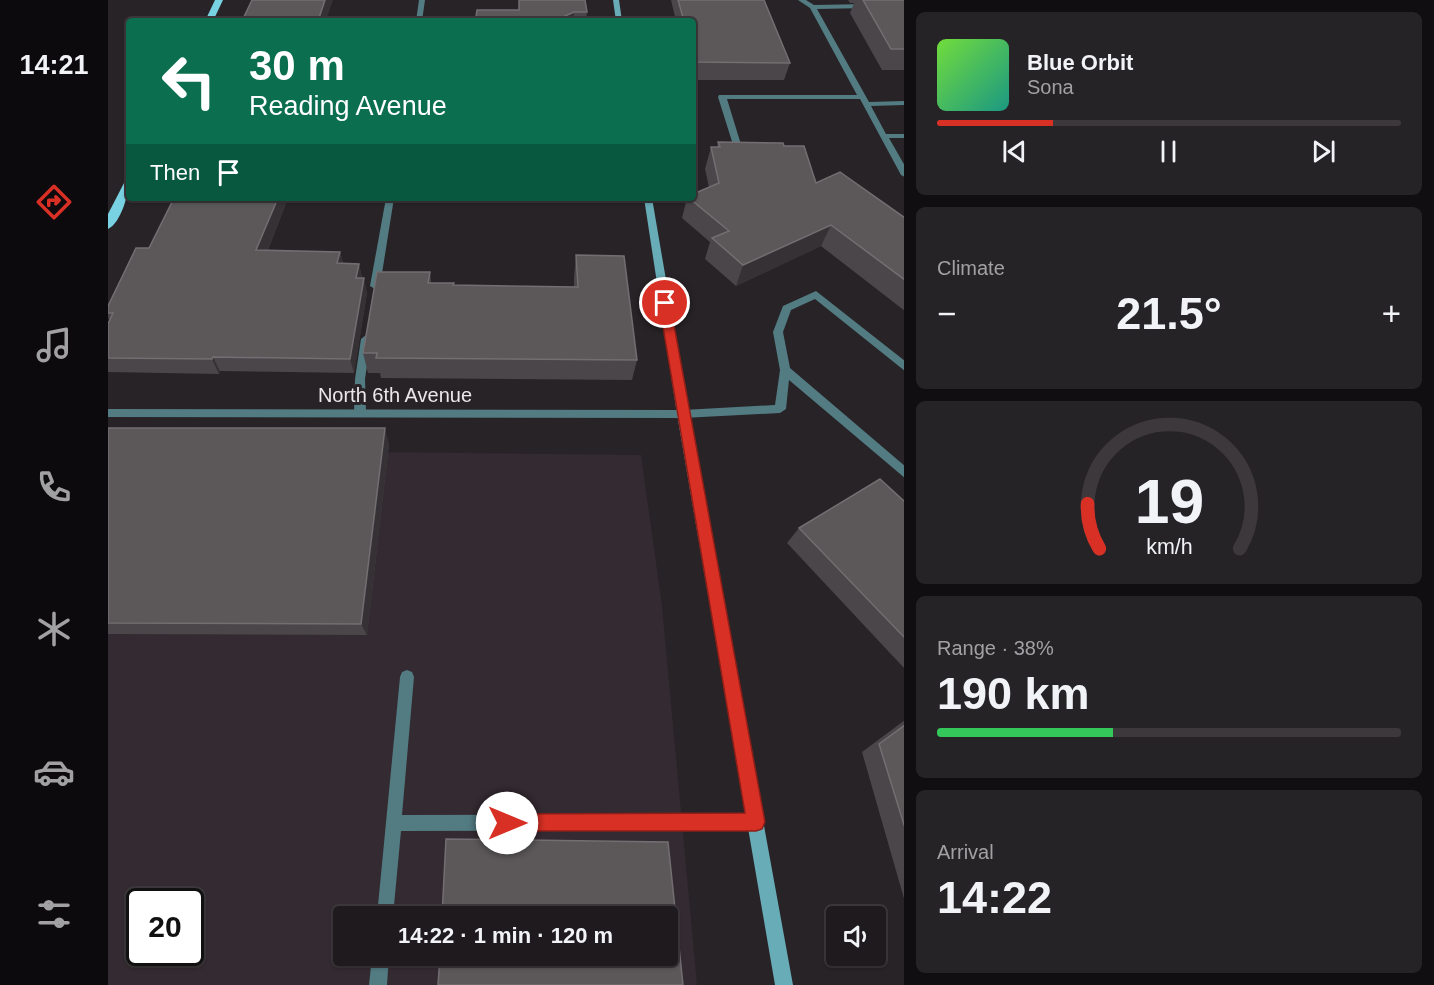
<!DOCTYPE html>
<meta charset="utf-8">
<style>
:root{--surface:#1e1a1d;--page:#262326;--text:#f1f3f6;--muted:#a1a1a4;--line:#3c383b;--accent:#d93025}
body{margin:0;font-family:Helvetica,sans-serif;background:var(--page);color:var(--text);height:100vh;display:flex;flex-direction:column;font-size:22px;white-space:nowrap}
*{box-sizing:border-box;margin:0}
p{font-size:20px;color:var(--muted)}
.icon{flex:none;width:33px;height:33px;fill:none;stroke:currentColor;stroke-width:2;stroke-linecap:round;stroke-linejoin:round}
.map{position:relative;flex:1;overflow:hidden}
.sheet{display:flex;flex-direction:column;gap:12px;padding:12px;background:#100e10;width:530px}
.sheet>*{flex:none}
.hud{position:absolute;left:18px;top:18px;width:570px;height:183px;border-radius:6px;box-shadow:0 2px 4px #0004,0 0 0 2px var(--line);background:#0b6e4f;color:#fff;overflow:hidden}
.fabs{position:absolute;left:718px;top:906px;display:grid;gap:12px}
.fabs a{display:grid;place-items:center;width:60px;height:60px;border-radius:6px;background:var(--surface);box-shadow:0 2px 4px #0004,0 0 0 2px var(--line);font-size:30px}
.speed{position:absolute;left:18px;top:888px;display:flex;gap:12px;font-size:30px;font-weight:700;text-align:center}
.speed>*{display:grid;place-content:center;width:78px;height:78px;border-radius:50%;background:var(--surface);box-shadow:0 2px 4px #0004,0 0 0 2px var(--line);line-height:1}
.speed .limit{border:3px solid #111;border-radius:9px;background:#fff;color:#111}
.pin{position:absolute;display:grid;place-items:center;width:51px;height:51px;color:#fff;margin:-26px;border:3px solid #fff;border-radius:50%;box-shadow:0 2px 6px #0007}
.me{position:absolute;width:66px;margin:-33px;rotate:90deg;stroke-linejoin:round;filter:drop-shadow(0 0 4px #0008)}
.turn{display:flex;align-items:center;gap:21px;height:126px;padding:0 24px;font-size:27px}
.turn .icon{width:78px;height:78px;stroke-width:2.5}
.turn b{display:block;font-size:42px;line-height:51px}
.then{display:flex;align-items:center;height:57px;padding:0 24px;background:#0003;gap:12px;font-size:22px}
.big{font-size:45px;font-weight:700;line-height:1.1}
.sheet .widget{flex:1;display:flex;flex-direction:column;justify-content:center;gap:9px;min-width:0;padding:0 21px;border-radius:9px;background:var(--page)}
.sheet .dial{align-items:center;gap:0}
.dial svg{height:156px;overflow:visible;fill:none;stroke:var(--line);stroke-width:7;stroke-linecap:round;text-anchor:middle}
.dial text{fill:var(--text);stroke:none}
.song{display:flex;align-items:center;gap:18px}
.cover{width:72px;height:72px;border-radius:9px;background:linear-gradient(135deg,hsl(100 70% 55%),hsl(170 70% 35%))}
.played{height:6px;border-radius:3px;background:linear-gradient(90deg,var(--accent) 25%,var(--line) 25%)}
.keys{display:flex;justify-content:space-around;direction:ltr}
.heat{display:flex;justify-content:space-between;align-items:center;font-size:33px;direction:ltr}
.charge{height:9px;border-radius:4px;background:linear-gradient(90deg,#34c759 38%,var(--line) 0)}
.trip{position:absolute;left:225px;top:906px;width:345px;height:60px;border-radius:6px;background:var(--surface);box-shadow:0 2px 4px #0004,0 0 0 2px var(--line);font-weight:700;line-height:60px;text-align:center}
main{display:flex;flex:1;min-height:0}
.dock{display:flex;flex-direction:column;width:108px;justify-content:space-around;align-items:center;background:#0c0a0c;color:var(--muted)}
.dock .icon{width:42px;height:42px}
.dock .selected{color:var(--accent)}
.dock b{font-size:27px;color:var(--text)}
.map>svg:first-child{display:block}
.built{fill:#342a31;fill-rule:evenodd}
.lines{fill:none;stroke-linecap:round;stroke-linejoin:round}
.lane{fill:#527b82;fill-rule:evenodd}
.street{fill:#527b82;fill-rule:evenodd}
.secondary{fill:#68acb8;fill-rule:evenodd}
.primary{fill:#79d2e1;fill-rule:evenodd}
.wall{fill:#4b4649}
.shaded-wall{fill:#363134}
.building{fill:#5c585a;stroke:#736e71;stroke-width:1.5}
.route{fill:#d93025;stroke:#8d1f18;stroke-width:1.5}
.labels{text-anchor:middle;stroke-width:6;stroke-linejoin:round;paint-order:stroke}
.street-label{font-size:20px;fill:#ebe8ea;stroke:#282327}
</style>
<main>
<nav class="dock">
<b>14:21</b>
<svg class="icon selected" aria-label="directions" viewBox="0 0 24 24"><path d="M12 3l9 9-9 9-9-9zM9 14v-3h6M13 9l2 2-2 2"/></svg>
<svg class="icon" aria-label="music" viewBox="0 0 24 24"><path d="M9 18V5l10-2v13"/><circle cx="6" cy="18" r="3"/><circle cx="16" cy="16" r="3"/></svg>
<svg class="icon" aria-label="phone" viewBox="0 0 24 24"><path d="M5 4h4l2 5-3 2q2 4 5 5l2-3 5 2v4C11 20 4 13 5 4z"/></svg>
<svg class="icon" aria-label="climate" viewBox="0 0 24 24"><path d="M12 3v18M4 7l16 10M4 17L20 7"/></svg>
<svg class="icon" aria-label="car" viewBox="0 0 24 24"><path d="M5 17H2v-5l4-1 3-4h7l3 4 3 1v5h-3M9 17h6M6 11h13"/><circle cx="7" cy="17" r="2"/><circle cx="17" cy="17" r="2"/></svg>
<svg class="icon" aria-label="filters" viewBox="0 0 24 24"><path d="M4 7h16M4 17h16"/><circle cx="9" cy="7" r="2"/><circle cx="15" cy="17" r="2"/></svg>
</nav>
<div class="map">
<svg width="797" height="985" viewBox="0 0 797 985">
<rect width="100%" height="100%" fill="#282327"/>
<path class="built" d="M 0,449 L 533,455 L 554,606 L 589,985 L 0,985 ZM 32,902 L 82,902 L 82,952 L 32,952 ZM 236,916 L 560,916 L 560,956 L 236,956 Z"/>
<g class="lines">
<g class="lane">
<path d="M 311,0 L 317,0 L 314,21 L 308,21 Z"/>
<path d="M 690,0 L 698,0 L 706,5 L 759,4 L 762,6 L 759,8 L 709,9 L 761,102 L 797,101 L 797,105 L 763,106 L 778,134 L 797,134 L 797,138 L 781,138 L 797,166 L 797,177 L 793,175 L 752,99 L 619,99 L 635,151 L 631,153 L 627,151 L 610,97 L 611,95 L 749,95 L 702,8 Z"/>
<path d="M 278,198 L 286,198 L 272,286 L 267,289 L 262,286 Z"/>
<path d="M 708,291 L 797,361 L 797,371 L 707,299 L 683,310 L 675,332 L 682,368 L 797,466 L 797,478 L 681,380 L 678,409 L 672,413 L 575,418 L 569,414 L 575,410 L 667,405 L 672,370 L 665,332 L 675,306 Z"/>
<path d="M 258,335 L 263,339 L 257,379 L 258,412 L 252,416 L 246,412 L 247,379 L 253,339 Z"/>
<path d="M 299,670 L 304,672 L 306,677 L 294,815 L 648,814 L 654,816 L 656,822 L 654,828 L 648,830 L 293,831 L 285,916 L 269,916 L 292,677 L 294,672 Z"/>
<path d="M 264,956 L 281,956 L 279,985 L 261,985 Z"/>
</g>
<path class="street" d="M 0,409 L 575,410 L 581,414 L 575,418 L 0,417 Z"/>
<g class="secondary">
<path d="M 505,0 L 511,0 L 514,21 L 508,21 Z"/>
<path d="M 536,198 L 544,198 L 581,414 L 685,985 L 667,985 L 569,414 Z"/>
</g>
<g class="primary">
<path d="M 107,0 L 115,0 L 105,21 L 97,21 Z"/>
<path d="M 21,180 C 21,193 13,223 0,229 L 0,214 L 16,183 Z"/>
</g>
</g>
<g class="wall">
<path d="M 411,0 L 479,12 L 478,21 L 360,21 L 411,10 Z"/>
<path d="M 563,0 L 656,0 L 682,63 L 676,80 L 585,80 L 585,21 L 568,21 Z"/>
<path d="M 740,0 L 797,0 L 797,70 L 774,70 L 742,13 L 746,3 L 742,3 Z"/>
<path d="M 610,142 L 676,146 L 708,183 L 797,218 L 797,311 L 713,246 L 628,286 L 597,259 L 602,242 L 574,218 L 579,198 L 585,198 L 601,187 L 597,169 L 603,147 L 609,147 Z"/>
<path d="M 66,198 L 180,198 L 160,250 L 232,252 L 235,263 L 251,264 L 254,278 L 259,293 L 246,373 L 112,371 L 111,374 L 0,372 L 0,324 L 2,320 L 0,318 L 0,306 L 41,248 Z"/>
<path d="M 468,255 L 529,360 L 524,380 L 273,378 L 272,373 L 260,373 L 255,353 L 322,272 L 323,283 L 346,285 L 466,287 L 466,277 Z"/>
<path d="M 0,428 L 281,444 L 259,635 L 0,634 Z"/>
<path d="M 797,502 L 797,669 L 679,543 L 691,528 Z"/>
<path d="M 797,720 L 797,902 L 754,752 Z"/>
</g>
<g class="shaded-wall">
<path d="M 217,0 L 225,0 L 218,21 L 210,21 Z"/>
<path d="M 466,12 L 465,21 L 446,21 Z"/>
<path d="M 170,198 L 180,198 L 154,265 L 148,250 Z"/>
<path d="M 723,225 L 713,246 L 628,286 L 635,265 Z"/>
<path d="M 232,252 L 236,267 L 229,263 Z"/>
<path d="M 251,264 L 254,278 L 248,278 Z"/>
<path d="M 256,278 L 259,293 L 246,373 L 242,359 Z"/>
<path d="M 105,357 L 112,371 L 111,374 L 104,359 Z"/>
<path d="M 277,428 L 281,444 L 259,635 L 253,624 Z"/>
</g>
<g class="building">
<path d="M 144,0 L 217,0 L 210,21 L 134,21 Z"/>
<path d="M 411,0 L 477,0 L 479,12 L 466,12 L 446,21 L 360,21 L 368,17 L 369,10 L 411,10 Z"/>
<path d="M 570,0 L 656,0 L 682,63 L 586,62 L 585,57 L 585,21 L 576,21 Z"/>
<path d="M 755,0 L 797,0 L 797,49 L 783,49 Z"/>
<path d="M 610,142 L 675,143 L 676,146 L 696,146 L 708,183 L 732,172 L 797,218 L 797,280 L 723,225 L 635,265 L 604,238 L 621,231 L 581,198 L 585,198 L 585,194 L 611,183 L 603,147 L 612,147 Z"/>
<path d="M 66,198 L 170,198 L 148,250 L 232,252 L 229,263 L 251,264 L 248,278 L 256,278 L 242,359 L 105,357 L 104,359 L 0,358 L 0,324 L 5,313 L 0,313 L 0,306 L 28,248 L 41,248 Z"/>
<path d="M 468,255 L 516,256 L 529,360 L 268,358 L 269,353 L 255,353 L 269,272 L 322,272 L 320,283 L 346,283 L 345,285 L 470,287 Z"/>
<path d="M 0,428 L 277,428 L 253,624 L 0,623 Z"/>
<path d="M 772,479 L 797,502 L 797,638 L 691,528 Z"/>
<path d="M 797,725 L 797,828 L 771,744 Z"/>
<path d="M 338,839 L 560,842 L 575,985 L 330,985 L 332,956 L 560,956 L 560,916 L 334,916 Z"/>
</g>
<path class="route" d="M 557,299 L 562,303 L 657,822 L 654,829 L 648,831 L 399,831 L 393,829 L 391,823 L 393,816 L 399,814 L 637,813 L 551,303 Z"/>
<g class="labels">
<g class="street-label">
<text x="287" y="402">North 6th Avenue</text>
</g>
</g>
</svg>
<div class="fabs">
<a><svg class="icon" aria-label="sound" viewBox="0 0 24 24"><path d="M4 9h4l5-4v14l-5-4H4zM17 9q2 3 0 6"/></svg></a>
</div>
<div class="speed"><div class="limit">20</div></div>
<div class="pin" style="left:557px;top:303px;background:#d93025"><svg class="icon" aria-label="arrive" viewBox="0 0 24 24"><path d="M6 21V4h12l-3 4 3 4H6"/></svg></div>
<svg class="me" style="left:399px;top:823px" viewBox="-20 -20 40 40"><circle r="19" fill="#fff"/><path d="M0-13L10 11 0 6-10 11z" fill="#d93025"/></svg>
<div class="trip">14:22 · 1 min · 120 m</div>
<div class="hud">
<div class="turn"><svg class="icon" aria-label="left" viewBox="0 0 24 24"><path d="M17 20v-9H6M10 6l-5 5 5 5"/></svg><div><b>30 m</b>Reading Avenue</div></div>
<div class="then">Then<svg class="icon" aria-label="arrive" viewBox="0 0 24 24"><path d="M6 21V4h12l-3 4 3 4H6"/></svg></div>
</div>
</div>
<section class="sheet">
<div class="widget">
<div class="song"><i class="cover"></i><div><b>Blue Orbit</b><p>Sona</p></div></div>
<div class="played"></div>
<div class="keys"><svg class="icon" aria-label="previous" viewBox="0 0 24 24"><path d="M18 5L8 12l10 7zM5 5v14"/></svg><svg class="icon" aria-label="pause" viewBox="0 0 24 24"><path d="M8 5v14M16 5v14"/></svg><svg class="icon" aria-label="next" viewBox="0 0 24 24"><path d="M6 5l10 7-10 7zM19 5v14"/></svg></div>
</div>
<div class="widget"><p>Climate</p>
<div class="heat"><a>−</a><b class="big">21.5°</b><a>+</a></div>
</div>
<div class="widget dial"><svg viewBox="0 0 100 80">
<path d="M14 69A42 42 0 1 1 86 69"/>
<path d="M14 69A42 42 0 0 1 8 46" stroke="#d93025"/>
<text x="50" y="56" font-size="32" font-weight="700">19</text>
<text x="50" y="72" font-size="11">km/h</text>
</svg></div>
<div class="widget"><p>Range · 38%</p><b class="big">190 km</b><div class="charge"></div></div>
<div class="widget"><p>Arrival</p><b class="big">14:22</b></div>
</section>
</main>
